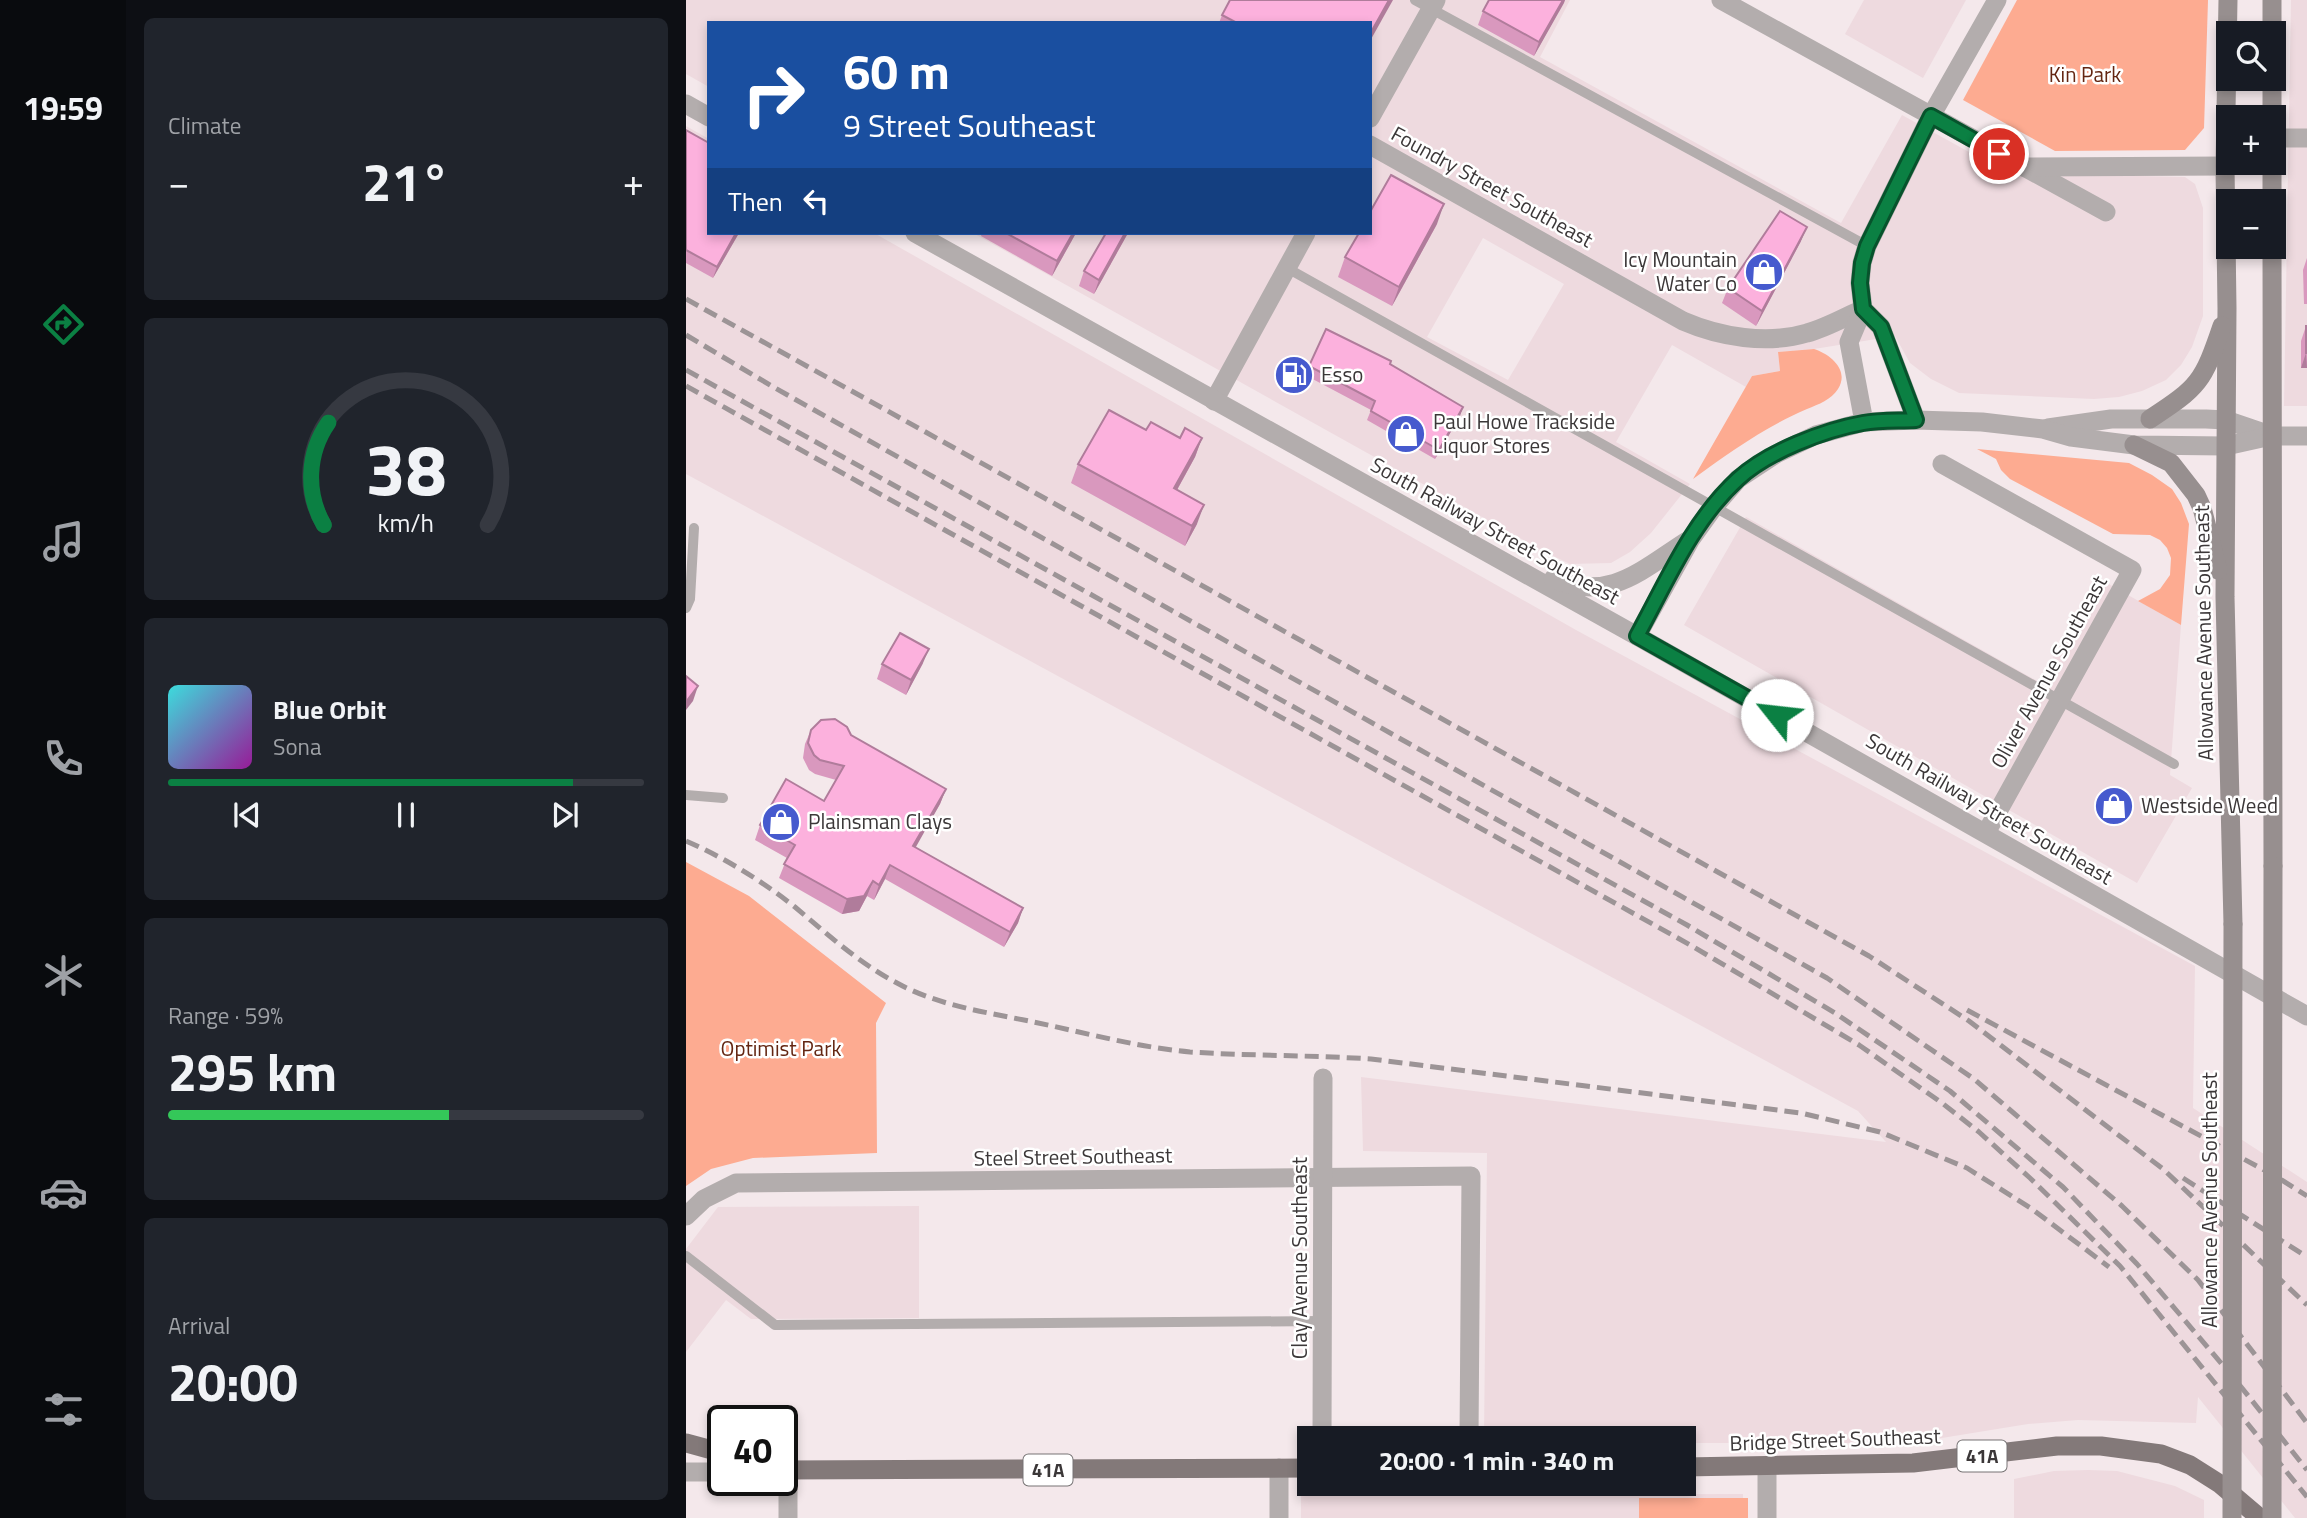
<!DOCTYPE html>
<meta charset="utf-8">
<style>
:root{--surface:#171b24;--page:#20242c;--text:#f1f3f6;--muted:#9ea1a6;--line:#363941;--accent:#0b8043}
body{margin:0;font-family:"Titillium Web",sans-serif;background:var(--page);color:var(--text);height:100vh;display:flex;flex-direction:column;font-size:26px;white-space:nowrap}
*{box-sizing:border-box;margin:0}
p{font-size:23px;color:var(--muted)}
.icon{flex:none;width:38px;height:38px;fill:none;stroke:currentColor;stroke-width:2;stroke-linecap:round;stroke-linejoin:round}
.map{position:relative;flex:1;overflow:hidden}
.details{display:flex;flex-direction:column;gap:18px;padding:18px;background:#0d0f14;width:560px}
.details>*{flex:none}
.hud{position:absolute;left:21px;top:21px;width:665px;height:214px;border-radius:0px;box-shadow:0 4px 10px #0003;background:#1a4fa0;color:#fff;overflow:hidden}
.controls{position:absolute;left:1530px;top:21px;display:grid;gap:14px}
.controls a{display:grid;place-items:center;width:70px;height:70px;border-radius:0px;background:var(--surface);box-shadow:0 4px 10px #0003;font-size:35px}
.speed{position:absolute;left:21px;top:1405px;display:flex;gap:14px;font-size:35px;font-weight:700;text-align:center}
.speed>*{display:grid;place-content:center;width:91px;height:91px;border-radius:50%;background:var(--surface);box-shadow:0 4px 10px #0003;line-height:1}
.speed .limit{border:4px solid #111;border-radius:10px;background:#fff;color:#111}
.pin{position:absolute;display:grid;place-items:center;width:60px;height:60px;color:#fff;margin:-30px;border:4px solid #fff;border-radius:50%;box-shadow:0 2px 7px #0007}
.me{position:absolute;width:77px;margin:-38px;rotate:299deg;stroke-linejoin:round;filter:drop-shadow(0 0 5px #0008)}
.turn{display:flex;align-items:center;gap:24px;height:147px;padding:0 21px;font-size:32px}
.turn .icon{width:91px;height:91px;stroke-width:2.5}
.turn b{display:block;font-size:49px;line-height:60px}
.then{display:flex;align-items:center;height:66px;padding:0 21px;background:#0003;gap:14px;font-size:26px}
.big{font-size:52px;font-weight:700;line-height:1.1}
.details .tile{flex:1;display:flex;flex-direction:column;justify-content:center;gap:10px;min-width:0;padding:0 24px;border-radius:10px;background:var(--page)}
.details .dial{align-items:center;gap:0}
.dial svg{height:182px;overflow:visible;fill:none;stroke:var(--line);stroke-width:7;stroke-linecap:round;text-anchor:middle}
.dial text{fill:var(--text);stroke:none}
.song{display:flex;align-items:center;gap:21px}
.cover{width:84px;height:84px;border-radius:10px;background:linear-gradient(135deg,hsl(180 70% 55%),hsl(300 70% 35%))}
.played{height:7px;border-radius:4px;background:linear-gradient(90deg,var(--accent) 85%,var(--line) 85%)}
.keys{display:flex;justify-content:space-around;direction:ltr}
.heat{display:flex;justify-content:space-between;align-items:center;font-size:38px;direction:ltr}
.charge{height:10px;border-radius:5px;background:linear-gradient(90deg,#34c759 59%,var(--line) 0)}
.trip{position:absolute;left:611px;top:1426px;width:399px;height:70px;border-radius:0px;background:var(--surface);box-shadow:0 4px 10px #0003;font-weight:700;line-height:70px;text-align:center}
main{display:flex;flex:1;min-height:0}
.tabs{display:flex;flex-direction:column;width:126px;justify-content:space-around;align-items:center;background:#090b0e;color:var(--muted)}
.tabs .icon{width:49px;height:49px}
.tabs .current{color:var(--accent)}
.tabs b{font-size:32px;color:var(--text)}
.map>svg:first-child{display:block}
.built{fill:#eedadf;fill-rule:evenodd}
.green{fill:#fdab91}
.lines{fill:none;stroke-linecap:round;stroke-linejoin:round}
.service{stroke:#b3adad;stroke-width:10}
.minor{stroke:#b3adad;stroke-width:19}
.tertiary{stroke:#b3adad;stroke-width:19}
.secondary{stroke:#978f8f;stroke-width:19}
.primary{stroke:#837979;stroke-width:19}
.rail{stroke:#9c9496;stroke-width:5;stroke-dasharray:14 7;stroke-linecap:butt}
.secondary-bridge{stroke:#978f8f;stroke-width:19}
.wall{fill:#d998be}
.shaded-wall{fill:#b07c9b}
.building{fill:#fcb1dd;stroke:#b07c9b;stroke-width:2}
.route-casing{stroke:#07532c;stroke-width:18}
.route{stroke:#0b8043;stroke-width:12}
.labels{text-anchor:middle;stroke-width:5;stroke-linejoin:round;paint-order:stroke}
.shield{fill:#fff;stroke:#767374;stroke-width:2}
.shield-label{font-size:19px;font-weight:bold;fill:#3b3738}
.park-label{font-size:21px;fill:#642612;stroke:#fff}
.street-label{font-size:21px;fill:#3b3738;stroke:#fff}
.poi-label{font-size:21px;fill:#3b3738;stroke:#fff;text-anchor:start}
</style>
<main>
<nav class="tabs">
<b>19:59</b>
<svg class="icon current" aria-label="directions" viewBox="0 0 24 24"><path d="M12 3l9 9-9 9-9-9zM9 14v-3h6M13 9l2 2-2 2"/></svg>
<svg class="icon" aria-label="music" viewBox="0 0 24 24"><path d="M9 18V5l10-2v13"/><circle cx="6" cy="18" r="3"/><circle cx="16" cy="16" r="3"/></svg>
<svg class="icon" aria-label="phone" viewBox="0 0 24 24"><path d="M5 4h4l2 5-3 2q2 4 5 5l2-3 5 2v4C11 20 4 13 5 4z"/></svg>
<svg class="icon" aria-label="climate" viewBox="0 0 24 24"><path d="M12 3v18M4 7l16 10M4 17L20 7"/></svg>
<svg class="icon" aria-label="car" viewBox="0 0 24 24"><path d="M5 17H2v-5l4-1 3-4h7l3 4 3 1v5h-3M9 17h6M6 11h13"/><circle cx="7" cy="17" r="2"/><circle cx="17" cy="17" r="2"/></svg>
<svg class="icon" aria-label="filters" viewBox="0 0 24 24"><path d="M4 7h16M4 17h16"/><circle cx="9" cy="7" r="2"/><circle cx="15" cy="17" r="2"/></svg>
</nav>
<section class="details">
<div class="tile"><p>Climate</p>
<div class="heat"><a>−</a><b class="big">21°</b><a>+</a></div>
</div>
<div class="tile dial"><svg viewBox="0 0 100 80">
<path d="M14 69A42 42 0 1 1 86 69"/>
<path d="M14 69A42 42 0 0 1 16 24" stroke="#0b8043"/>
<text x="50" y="56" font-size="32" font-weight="700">38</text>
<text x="50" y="72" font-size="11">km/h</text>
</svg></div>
<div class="tile">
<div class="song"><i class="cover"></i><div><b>Blue Orbit</b><p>Sona</p></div></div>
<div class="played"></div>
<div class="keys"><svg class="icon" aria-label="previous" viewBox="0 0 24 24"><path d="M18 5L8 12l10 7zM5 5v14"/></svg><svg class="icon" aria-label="pause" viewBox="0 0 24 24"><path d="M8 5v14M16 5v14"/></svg><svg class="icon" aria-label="next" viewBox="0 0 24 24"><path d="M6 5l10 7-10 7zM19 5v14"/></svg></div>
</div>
<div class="tile"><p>Range · 59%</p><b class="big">295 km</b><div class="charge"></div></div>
<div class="tile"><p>Arrival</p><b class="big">20:00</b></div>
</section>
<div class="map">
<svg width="1621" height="1518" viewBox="0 0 1621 1518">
<rect width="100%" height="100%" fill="#f4e8eb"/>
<g class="built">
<path d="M 0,0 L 884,0 L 854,57 L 1155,223 L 1216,115 L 1321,173 L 1499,177 L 1509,184 L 1517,208 L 1517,316 L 1506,347 L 1495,365 L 1480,380 L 1456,391 L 1433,397 L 1408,399 L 1273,393 L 1245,379 L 1224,363 L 1209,336 L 1128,349 L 1092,352 L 1094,371 L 1066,376 L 1060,387 L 986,345 L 930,442 L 1004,484 L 965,533 L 944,552 L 925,563 L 884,564 L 857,551 L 287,233 L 684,233 L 684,23 L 23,23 L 23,87 L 0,74 ZM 797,238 L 878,284 L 822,380 L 741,337 Z"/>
<path d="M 1178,0 L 1280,0 L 1237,78 L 1159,34 Z"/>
<path d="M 1605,0 L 1621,0 L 1621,406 L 1598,406 Z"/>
<path d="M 0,126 L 23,139 L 23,233 L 188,233 L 890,630 L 1509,966 L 1507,1108 L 1621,1182 L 1621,1518 L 1609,1518 L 1512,1397 L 1510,1423 L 1392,1420 L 1342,1424 L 1225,1443 L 998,1443 L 998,1438 L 798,1438 L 801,1153 L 677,1151 L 675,1077 L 1200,1142 L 1172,1111 L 0,474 Z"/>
<path d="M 1060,517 L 1353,682 L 1412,578 L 1495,625 L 1484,775 L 1506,788 L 1451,883 L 998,625 Z"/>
<path d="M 233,1206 L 233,1318 L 65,1319 L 40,1300 L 0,1352 L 0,1249 L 32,1207 Z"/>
<path d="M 1402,1470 L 1431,1471 L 1489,1486 L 1518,1500 L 1518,1518 L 1328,1518 L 1328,1479 L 1368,1471 Z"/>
<path d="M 1057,1494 L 1057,1518 L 615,1518 L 615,1495 Z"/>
</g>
<g class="green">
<path d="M 1331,0 L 1522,0 L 1518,128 L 1499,150 L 1369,151 L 1277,100 Z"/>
<path d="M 1128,349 C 1144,354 1164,370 1152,389 C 1145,400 1133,404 1121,409 C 1079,427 1044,452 1007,479 L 1066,376 L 1094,371 L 1092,352 Z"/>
<path d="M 1291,449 L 1443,463 L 1466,475 L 1486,489 L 1495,503 L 1503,524 L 1495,625 L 1452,601 L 1474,589 L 1484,575 L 1485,558 L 1481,548 L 1474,540 L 1464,535 L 1427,534 L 1324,479 L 1315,470 L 1310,459 Z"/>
<path d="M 0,862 L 63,896 L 200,1003 L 190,1023 L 191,1153 L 67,1158 L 25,1169 L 0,1186 Z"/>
<rect x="953" y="1498" width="109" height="20"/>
</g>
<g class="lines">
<g class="service">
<path d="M 729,0 L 1181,246"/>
<path d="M 601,268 L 1488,764"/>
<path d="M 0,608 L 4,599 L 8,528"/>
<path d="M 0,795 L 37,798"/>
<path d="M 0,1256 L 89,1325 L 636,1321"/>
</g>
<g class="minor">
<path d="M 1035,0 L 1420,212"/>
<path d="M 684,118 L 750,0"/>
<path d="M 1587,138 L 1621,138"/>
<path d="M 684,145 L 997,321 C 1034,337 1081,345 1121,333 C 1140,328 1159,317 1177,309"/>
<path d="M 1337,167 L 1539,166"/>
<path d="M 1177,309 L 1195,327 L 1230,420"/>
<path d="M 528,401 L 620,233"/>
<path d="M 1178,422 L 1163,342 L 1177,309 L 1174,283 L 1176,263 L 1181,246 L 1245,116 L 1311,0"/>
<path d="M 1585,436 L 1621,436"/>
<path d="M 1256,464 L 1446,570 L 1300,833"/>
<path d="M 0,1216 L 18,1199 L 50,1183 L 785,1176 L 783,1438"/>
<path d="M 636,1438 L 637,1078"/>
<path d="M 1081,1466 L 1081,1518"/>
<path d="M 593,1468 L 593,1518"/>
<path d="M 0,1472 L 37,1472"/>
<path d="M 96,1472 L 102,1472 L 102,1518"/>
</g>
<g class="tertiary">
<path d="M 0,104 L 23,117"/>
<path d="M 229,233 L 951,636 L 1621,1016"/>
<path d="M 1362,428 L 1425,419 L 1520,419 L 1540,420 L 1584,435"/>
<path d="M 867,579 C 924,602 954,571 1001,541"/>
<path d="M 951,636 L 1005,539 L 1028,507 L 1052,479 L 1090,454 L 1130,435 L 1178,422 L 1230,420 L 1296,422 L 1357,429 L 1385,437 L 1448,445 L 1540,446 L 1585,436"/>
</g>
<g class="secondary">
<path d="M 1542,0 L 1539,166 L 1541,308 L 1539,597 L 1547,924"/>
<path d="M 1586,0 L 1586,33"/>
<path d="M 1586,79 L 1586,117"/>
<path d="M 1586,201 L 1586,163"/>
<path d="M 1586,247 L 1587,866"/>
<path d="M 1464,419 C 1513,387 1517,382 1536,326"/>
<path d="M 1448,445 L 1485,463 L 1510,495 L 1516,508 L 1532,570"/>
</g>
<g class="primary">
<path d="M 0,1443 L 37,1453"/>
<path d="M 998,1467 L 1227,1463 L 1371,1446 L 1415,1446 L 1475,1454 L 1504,1465 L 1534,1484 L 1574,1518"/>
<path d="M 96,1470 L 623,1468"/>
</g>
<g class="rail">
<path d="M 0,299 L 1183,956 L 1283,1021 L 1477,1169 L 1621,1305"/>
<path d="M 0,335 L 89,388 L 1141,978 L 1288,1079 L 1436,1206 L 1512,1280 L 1621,1423"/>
<path d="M 0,370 L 1001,925 L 1149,1013 L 1264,1091 L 1377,1187 L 1451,1264 L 1552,1383 L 1621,1470"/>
<path d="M 0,386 L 1006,946 L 1173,1045 L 1256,1103 L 1293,1132 L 1344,1178 L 1434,1266 L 1621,1497"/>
<path d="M 0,841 C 39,858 76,881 109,907 C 141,934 173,963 211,983 C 251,1005 298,1012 343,1021 C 396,1032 450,1047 504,1052 C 564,1056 625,1055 685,1059 L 1115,1113 L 1194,1132 L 1281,1168 L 1346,1209 L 1423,1267"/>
<path d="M 1281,1010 L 1591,1177 L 1621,1196"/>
<path d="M 1497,1178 L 1621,1257"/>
</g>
<g class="secondary-bridge">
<path d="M 1546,1518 L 1547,924"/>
<path d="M 1586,1518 L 1587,866"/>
</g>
</g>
<g class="wall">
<path d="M 803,0 L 879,0 L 848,56 L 792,25 L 797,11 Z"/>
<path d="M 536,15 L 684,23 L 533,23 Z"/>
<path d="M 0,130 L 23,233 L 53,233 L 27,278 L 0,263 Z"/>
<path d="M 751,224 L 706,306 L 652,277 L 659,257 Z"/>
<path d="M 296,233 L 390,233 L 366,276 L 295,236 Z"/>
<path d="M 420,233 L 442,233 L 408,294 L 393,286 L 398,271 Z"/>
<path d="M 1115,241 L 1070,326 L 1036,303 L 1042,288 Z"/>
<path d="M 1621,258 L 1621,304 L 1618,304 L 1617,270 Z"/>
<path d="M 1620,326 L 1621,326 L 1621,368 L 1615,368 L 1615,341 Z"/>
<path d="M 704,364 L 774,416 L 749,459 L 681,420 L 685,410 L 619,375 L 623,366 Z"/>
<path d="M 494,438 L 516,438 L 509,457 L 491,490 L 511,524 L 499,546 L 385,483 L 392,464 Z"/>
<path d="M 237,663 L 220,695 L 191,679 L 196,664 Z"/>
<path d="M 125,730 L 165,735 L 260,789 L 254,804 L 229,847 L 337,908 L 332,923 L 318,947 L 199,879 L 188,900 L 181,896 L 173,911 L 156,914 L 93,878 L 101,858 L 69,840 L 74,825 L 138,801 L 150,780 L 129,774 L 123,770 L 117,758 L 119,744 Z"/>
</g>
<g class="shaded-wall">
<path d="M 703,0 L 707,0 L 684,41 L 684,34 Z"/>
<path d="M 877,0 L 879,0 L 878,3 L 848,56 L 853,42 Z"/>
<path d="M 758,204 L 751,224 L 706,306 L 713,287 Z"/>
<path d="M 1121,227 L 1115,241 L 1070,326 L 1076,311 Z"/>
<path d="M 50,233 L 53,233 L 27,278 L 31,267 Z"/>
<path d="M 387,233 L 390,233 L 366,276 L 371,261 Z"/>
<path d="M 439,233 L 442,233 L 408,294 L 413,280 Z"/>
<path d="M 1620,353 L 1621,368 L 1615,368 Z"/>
<path d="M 777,407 L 774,416 L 749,459 L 753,450 Z"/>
<path d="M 516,438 L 509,457 L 481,508 L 488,488 Z"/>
<path d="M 518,505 L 511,524 L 499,546 L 506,526 Z"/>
<path d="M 243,649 L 237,663 L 220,695 L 225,680 Z"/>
<path d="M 12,686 L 7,701 L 0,710 L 0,702 Z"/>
<path d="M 260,789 L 254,804 L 222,861 L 227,846 Z"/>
<path d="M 204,865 L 199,879 L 188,900 L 193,885 Z"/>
<path d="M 187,881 L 181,896 L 173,911 L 156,914 L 161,899 Z"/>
<path d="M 337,908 L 332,923 L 318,947 L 324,932 Z"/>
</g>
<g class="building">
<path d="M 544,0 L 703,0 L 684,34 L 684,23 L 551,23 L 536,15 Z"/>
<path d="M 803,0 L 877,0 L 853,42 L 797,11 Z"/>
<path d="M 0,130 L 23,143 L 23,233 L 50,233 L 31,267 L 0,250 Z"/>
<path d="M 705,175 L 758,204 L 713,287 L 659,257 L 673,233 L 684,233 L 684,212 Z"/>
<path d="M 1094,211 L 1121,227 L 1076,311 L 1042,288 Z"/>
<path d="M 320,233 L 387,233 L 371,261 Z"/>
<path d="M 420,233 L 439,233 L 413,280 L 398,271 Z"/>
<rect x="1620" y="326" width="1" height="27"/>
<path d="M 640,329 L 705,361 L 704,364 L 777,407 L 753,450 L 685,411 L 689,401 L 623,366 Z"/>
<path d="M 423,410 L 460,430 L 465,422 L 494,438 L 499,428 L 516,438 L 488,488 L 518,505 L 506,526 L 392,464 Z"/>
<path d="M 214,633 L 243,649 L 225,680 L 196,664 Z"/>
<path d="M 0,676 L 12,686 L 0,702 Z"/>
<path d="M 149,719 L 161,727 L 165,735 L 260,789 L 227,846 L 337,908 L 324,932 L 204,865 L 193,885 L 187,881 L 178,896 L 161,899 L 98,864 L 109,845 L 74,825 L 100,779 L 138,801 L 158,766 L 134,760 L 128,755 L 122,743 L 125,730 L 135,720 Z"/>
</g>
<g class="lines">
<g class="route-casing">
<path id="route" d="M 1091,715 L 951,636 C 980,583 1006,521 1052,479 C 1081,452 1138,430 1177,423 C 1194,420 1213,421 1230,420 L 1195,327 L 1177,309 L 1174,283 L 1176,263 L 1181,246 L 1245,116 L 1313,154"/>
</g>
<use href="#route" class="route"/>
</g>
<defs>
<g id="shop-disc" transform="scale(2.0125)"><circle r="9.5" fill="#465ace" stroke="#fff"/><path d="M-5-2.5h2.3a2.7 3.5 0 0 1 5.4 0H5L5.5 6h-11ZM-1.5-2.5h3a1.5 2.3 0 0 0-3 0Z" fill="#fff"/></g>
<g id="fuel-disc" transform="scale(2.0125)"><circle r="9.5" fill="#465ace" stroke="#fff"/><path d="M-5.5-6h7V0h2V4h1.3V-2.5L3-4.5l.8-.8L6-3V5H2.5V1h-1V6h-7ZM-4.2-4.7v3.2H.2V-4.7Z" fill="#fff"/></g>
</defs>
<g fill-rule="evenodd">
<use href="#shop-disc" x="1078" y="272"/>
<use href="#fuel-disc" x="608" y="375"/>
<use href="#shop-disc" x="720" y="434"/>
<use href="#shop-disc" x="1428" y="806"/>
<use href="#shop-disc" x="95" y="822"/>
</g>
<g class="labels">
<g class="shield">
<rect x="1271.5" y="1440.5" width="49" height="31" rx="5"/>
<rect x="337.5" y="1454.5" width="49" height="31" rx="5"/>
</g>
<g class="shield-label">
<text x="1296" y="1463">41A</text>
<text x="362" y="1477">41A</text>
</g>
<g class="park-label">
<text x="1399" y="82">Kin Park</text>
<text x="95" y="1056">Optimist Park</text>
</g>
<g class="street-label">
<text transform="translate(806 187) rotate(29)" y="7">Foundry Street Southeast</text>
<text transform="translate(809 531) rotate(29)" y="7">South Railway Street Southeast</text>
<text transform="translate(1518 633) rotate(-91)" y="7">Allowance Avenue Southeast</text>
<text transform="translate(1363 672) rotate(-61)" y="7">Oliver Avenue Southeast</text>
<text transform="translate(1303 809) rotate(30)" y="7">South Railway Street Southeast</text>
<text transform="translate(387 1157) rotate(-1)" y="7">Steel Street Southeast</text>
<text transform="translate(1524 1200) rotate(-90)" y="7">Allowance Avenue Southeast</text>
<text transform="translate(614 1258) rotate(-90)" y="7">Clay Avenue Southeast</text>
<text transform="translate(1149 1440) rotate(-2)" y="7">Bridge Street Southeast</text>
</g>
<g class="poi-label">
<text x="1051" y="267" text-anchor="end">Icy Mountain<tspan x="1051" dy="24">Water Co</tspan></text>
<text x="635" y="382">Esso</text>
<text x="747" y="429">Paul Howe Trackside<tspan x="747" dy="24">Liquor Stores</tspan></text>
<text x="1455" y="813">Westside Weed</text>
<text x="122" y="829">Plainsman Clays</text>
</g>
</g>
</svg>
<div class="controls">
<a><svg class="icon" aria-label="search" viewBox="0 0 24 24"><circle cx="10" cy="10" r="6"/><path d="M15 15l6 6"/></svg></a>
<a>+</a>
<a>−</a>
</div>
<div class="speed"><div class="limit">40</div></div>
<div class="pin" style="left:1313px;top:154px;background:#d93025"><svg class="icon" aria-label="arrive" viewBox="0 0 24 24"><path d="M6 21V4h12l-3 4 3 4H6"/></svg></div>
<svg class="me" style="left:1091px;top:715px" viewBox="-20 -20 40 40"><circle r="19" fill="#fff"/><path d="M0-13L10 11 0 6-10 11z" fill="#0b8043"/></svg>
<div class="trip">20:00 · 1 min · 340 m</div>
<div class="hud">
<div class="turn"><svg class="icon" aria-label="right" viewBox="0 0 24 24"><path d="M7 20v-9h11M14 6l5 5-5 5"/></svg><div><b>60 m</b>9 Street Southeast</div></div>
<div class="then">Then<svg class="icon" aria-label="left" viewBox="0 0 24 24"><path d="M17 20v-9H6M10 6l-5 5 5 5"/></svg></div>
</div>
</div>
</main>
